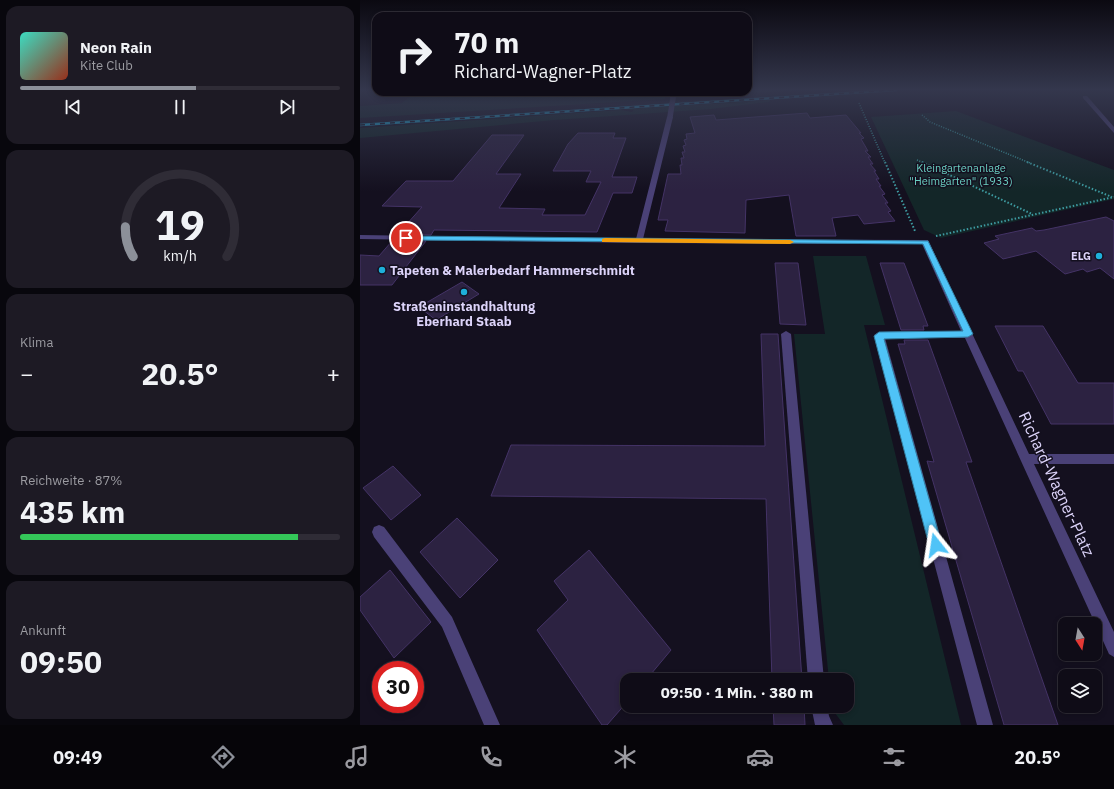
<!DOCTYPE html>
<html lang="de">
<meta charset="utf-8">
<style>
:root{--surface:#0f0c17;--page:#1d1a24;--text:#f1f3f6;--muted:#9b9ba1;--line:#2f2c36;--accent:#8c9099}
body{margin:0;font-family:"IBM Plex Sans",sans-serif;background:var(--page);color:var(--text);height:100vh;display:flex;flex-direction:column;font-size:15px;white-space:nowrap}
*{box-sizing:border-box;margin:0}
p{font-size:13px;color:var(--muted)}
.icon{flex:none;width:22px;height:22px;fill:none;stroke:currentColor;stroke-width:2;stroke-linecap:round;stroke-linejoin:round}
.map{position:relative;flex:1;overflow:hidden}
.panel{display:flex;flex-direction:column;gap:6px;padding:6px;background:#08070d;width:360px}
.panel>*{flex:none}
.hud{position:absolute;left:12px;top:12px;width:380px;height:84px;border-radius:12px;box-shadow:0 2px 6px #0003,0 0 0 1px var(--line);background:#0f0c17;color:var(--text);overflow:hidden}
.needle{width:26px;rotate:169deg}
.tools{position:absolute;left:698px;top:617px;display:grid;gap:8px}
.tools a{display:grid;place-items:center;width:44px;height:44px;border-radius:8px;background:var(--surface);box-shadow:0 2px 6px #0003,0 0 0 1px var(--line);font-size:20px}
.speed{position:absolute;left:12px;top:661px;display:flex;gap:8px;font-size:20px;font-weight:700;text-align:center}
.speed>*{display:grid;place-content:center;width:52px;height:52px;border-radius:50%;background:var(--surface);box-shadow:0 2px 6px #0003,0 0 0 1px var(--line);line-height:1}
.speed .limit{border:6px solid #d22;background:#fff;color:#111}
.pin{position:absolute;display:grid;place-items:center;width:34px;height:34px;color:#fff;margin:-17px;border:2px solid #fff;border-radius:50%;box-shadow:0 1px 4px #0007}
.me{position:absolute;width:44px;margin:-22px;rotate:345deg;stroke-linejoin:round;filter:drop-shadow(0 0 3px #0008)}
.turn{display:flex;align-items:center;gap:14px;height:84px;padding:0 16px;font-size:18px}
.turn .icon{width:52px;height:52px;stroke-width:2.5}
.turn b{display:block;font-size:28px;line-height:34px}
.big{font-size:30px;font-weight:700;line-height:1.1}
.panel .tile{flex:1;display:flex;flex-direction:column;justify-content:center;gap:6px;min-width:0;padding:0 14px;border-radius:12px;background:var(--page)}
.panel .dial{align-items:center;gap:0}
.dial svg{height:104px;overflow:visible;fill:none;stroke:var(--line);stroke-width:7;stroke-linecap:round;text-anchor:middle}
.dial text{fill:var(--text);stroke:none}
.song{display:flex;align-items:center;gap:12px}
.cover{width:48px;height:48px;border-radius:6px;background:linear-gradient(135deg,hsl(170 70% 55%),hsl(10 70% 35%))}
.played{height:4px;border-radius:2px;background:linear-gradient(90deg,var(--accent) 55%,var(--line) 55%)}
.keys{display:flex;justify-content:space-around;direction:ltr}
.heat{display:flex;justify-content:space-between;align-items:center;font-size:22px;direction:ltr}
.charge{height:6px;border-radius:3px;background:linear-gradient(90deg,#34c759 87%,var(--line) 0)}
.trip{position:absolute;left:260px;top:673px;width:234px;height:40px;border-radius:12px;background:var(--surface);box-shadow:0 2px 6px #0003,0 0 0 1px var(--line);font-weight:700;line-height:40px;text-align:center}
.menu{display:flex;height:64px;justify-content:space-around;align-items:center;background:#060509;color:var(--muted)}
.menu .icon{width:28px;height:28px}
.menu .active{color:var(--accent)}
.menu b{font-size:18px;color:var(--text)}
main{display:flex;flex:1;min-height:0}
.map>svg:first-child{display:block}
.green{fill:#132628}
.building{fill:#2c2241;stroke:#436}
.lines{fill:none;stroke-linecap:round;stroke-linejoin:round}
.path-far1{stroke:#3e9ca2;stroke-width:1.5;stroke-dasharray:1 1.5;stroke-linecap:butt}
.path{stroke:#3e9ca2;stroke-width:2;stroke-dasharray:1.5 2;stroke-linecap:butt}
.minor{fill:#4a4177;fill-rule:evenodd}
.rail-casing{stroke:#1eb0da;stroke-width:2.5}
.rail{stroke:#14101f;stroke-width:1.5;stroke-dasharray:5;stroke-linecap:butt}
.minor-bridge{stroke:#4a4177;stroke-width:5.5}
.route{fill:#4fc3f7;stroke:#337fa1}
.slow{fill:#f59e0b}
.poi-dot{fill:#1eb0da;stroke:#14101f;stroke-width:1.5}
.labels{text-anchor:middle;stroke-width:3;stroke-linejoin:round;paint-order:stroke}
.far-park-label{font-size:11px;fill:#6acfc2;stroke:#14101f}
.far-poi-label{font-size:11px;font-weight:bold;fill:#dcd3f9;stroke:#14101f;text-anchor:end}
.poi-label{font-size:13px;font-weight:bold;fill:#dcd3f9;stroke:#14101f;text-anchor:start}
.near-street-label{font-size:16px;fill:#dcd3f9;stroke:#14101f}
</style>
<main>
<section class="panel">
<div class="tile">
<div class="song"><i class="cover"></i><div><b>Neon Rain</b><p>Kite Club</p></div></div>
<div class="played"></div>
<div class="keys"><svg class="icon" aria-label="previous" viewBox="0 0 24 24"><path d="M18 5L8 12l10 7zM5 5v14"/></svg><svg class="icon" aria-label="pause" viewBox="0 0 24 24"><path d="M8 5v14M16 5v14"/></svg><svg class="icon" aria-label="next" viewBox="0 0 24 24"><path d="M6 5l10 7-10 7zM19 5v14"/></svg></div>
</div>
<div class="tile dial"><svg viewBox="0 0 100 80">
<path d="M14 69A42 42 0 1 1 86 69"/>
<path d="M14 69A42 42 0 0 1 8 46" stroke="#8c9099"/>
<text x="50" y="56" font-size="32" font-weight="700">19</text>
<text x="50" y="72" font-size="11">km/h</text>
</svg></div>
<div class="tile"><p>Klima</p>
<div class="heat"><a>−</a><b class="big">20.5°</b><a>+</a></div>
</div>
<div class="tile"><p>Reichweite · 87%</p><b class="big">435 km</b><div class="charge"></div></div>
<div class="tile"><p>Ankunft</p><b class="big">09:50</b></div>
</section>
<div class="map">
<svg width="754" height="725" viewBox="0 0 754 725">
<rect width="100%" height="100%" fill="#14101f"/>
<g class="green">
<path d="M 388,90 L 442,90 L 329,97 L 329,92 L 388,92 Z"/>
<path d="M 56,92 L 300,92 L 305,95 L 305,99 L 0,118 L 0,106 L 42,103 Z"/>
<path d="M 410,100 L 409,102 L 351,109 L 195,120 L 0,138 L 0,128 L 261,110 L 272,112 L 274,110 L 267,109 Z"/>
<path d="M 596,111 L 754,170 L 754,199 L 581,238 L 564,230 L 511,117 Z"/>
<path d="M 453,256 L 506,256 L 525,325 L 504,325 L 601,725 L 484,725 L 472,709 L 472,706 L 487,706 L 487,680 L 469,680 L 434,334 L 465,334 Z"/>
</g>
<g class="building">
<path d="M 447,113 L 450,118 L 486,115 L 501,133 L 499,133 L 504,138 L 501,139 L 508,151 L 505,151 L 511,157 L 508,157 L 513,164 L 510,164 L 516,171 L 514,171 L 519,179 L 516,179 L 521,186 L 519,186 L 525,194 L 522,195 L 528,203 L 525,203 L 531,211 L 528,212 L 535,221 L 504,224 L 498,215 L 472,218 L 476,236 L 436,236 L 429,195 L 386,200 L 385,233 L 305,231 L 308,220 L 298,220 L 308,174 L 321,174 L 320,165 L 322,165 L 321,158 L 324,158 L 322,152 L 325,152 L 323,146 L 326,145 L 324,140 L 327,139 L 326,134 L 335,133 L 330,117 L 354,115 L 356,120 Z"/>
<path d="M 218,133 L 255,133 L 253,138 L 266,138 L 252,177 L 277,177 L 272,193 L 253,193 L 237,232 L 74,230 L 71,235 L 38,234 L 62,207 L 22,206 L 46,181 L 93,181 L 132,135 L 164,135 L 136,174 L 161,174 L 139,208 L 185,209 L 182,215 L 225,215 L 241,182 L 226,182 L 231,171 L 193,171 L 208,144 Z"/>
<path d="M 746,217 L 754,221 L 754,279 L 740,268 L 727,272 L 723,269 L 705,274 L 676,251 L 643,259 L 624,243 L 639,239 L 635,236 L 672,228 L 676,231 L 684,230 Z"/>
<path d="M 32,241 L 66,241 L 32,285 L 0,285 L 0,255 L 19,256 Z"/>
<path d="M 415,263 L 438,263 L 446,325 L 420,324 Z"/>
<path d="M 520,263 L 544,263 L 568,326 L 563,326 L 564,330 L 541,330 Z"/>
<path d="M 102,282 L 119,294 L 76,320 L 59,307 Z"/>
<path d="M 635,326 L 683,326 L 718,383 L 754,383 L 754,424 L 691,424 L 663,371 L 658,371 Z"/>
<path d="M 401,334 L 418,334 L 442,680 L 412,680 L 406,499 L 131,496 L 151,445 L 405,446 Z"/>
<path d="M 544,340 L 568,340 L 612,462 L 606,462 L 698,725 L 644,725 L 567,461 L 574,462 L 538,344 L 545,344 Z"/>
<path d="M 33,466 L 61,495 L 31,520 L 3,488 Z"/>
<path d="M 97,518 L 138,560 L 100,598 L 60,552 Z"/>
<path d="M 229,550 L 311,650 L 286,680 L 267,680 L 267,702 L 247,725 L 242,725 L 177,630 L 208,600 L 194,581 Z"/>
<path d="M 30,570 L 71,622 L 34,658 L 0,610 L 0,597 Z"/>
<path d="M 413,706 L 444,706 L 445,725 L 414,725 Z"/>
</g>
<g class="lines">
<g class="path-far1">
<path d="M 499,103 L 525,163"/>
<path d="M 562,115 L 570,122 L 670,163"/>
<path d="M 557,160 L 564,163"/>
</g>
<g class="path">
<path d="M 525,162 L 555,231"/>
<path d="M 562,162 L 672,214"/>
<path d="M 667,162 L 752,197"/>
<path d="M 576,236 L 754,197"/>
</g>
<g class="minor">
<path d="M 98,92 L 146,95 L 261,92 L 259,93 L 146,97 Z"/>
<path d="M 312,92 L 316,92 L 315,99 L 310,98 Z"/>
<path d="M 723,96 L 727,96 L 754,127 L 754,133 L 723,98 Z"/>
<path d="M 310,115 L 313,117 L 283,239 L 568,240 L 669,454 L 754,454 L 754,464 L 674,464 L 754,632 L 754,657 L 749,654 L 605,338 L 525,338 L 633,725 L 617,725 L 514,335 L 519,332 L 601,331 L 562,244 L 279,243 L 0,239 L 0,235 L 276,239 L 307,117 Z"/>
<path d="M 426,331 L 431,334 L 464,680 L 448,680 L 421,334 Z"/>
<path d="M 19,525 L 24,527 L 92,617 L 140,725 L 124,725 L 82,627 L 14,537 L 12,532 L 14,527 Z"/>
<path d="M 451,706 L 467,706 L 469,716 L 473,725 L 455,725 Z"/>
</g>
<g class="rail-casing">
<path id="rail" d="M 0,125 L 536,90"/>
</g>
<use href="#rail" class="rail"/>
<path class="minor-bridge" d="M 310,117 L 313,98"/>
</g>
<linearGradient id="sky" x2="0" y2="1"><stop stop-color="#0b0911"/><stop offset="0.47" stop-color="#34374d"/><stop offset="1" stop-color="#34374d" stop-opacity="0"/></linearGradient>
<rect width="754" height="191" fill="url(#sky)"/>
<path class="route" d="M 44,236 L 568,241 L 613,334 L 608,337 L 524,339 L 582,545 L 580,550 L 576,551 L 571,550 L 569,545 L 514,336 L 519,332 L 603,331 L 563,244 L 46,240 L 43,238 Z"/>
<path class="slow" d="M 245,238 L 430,240 L 434,242 L 430,244 L 242,242 L 242,239 Z"/>
<g class="poi-dot">
<circle cx="739" cy="256" r="4"/>
<circle cx="22" cy="270" r="4"/>
<circle cx="104" cy="292" r="4"/>
</g>
<g class="labels">
<g class="far-park-label">
<text x="601" y="172">Kleingartenanlage<tspan x="601" dy="13">"Heimgarten" (1933)</tspan></text>
</g>
<g class="far-poi-label">
<text x="731" y="260">ELG</text>
</g>
<g class="poi-label">
<text x="30" y="275">Tapeten &amp; Malerbedarf Hammerschmidt</text>
<text x="104" y="311" text-anchor="middle">Straßeninstandhaltung<tspan x="104" dy="15">Eberhard Staab</tspan></text>
</g>
<g class="near-street-label">
<text transform="translate(697 484) rotate(65)" y="6">Richard-Wagner-Platz</text>
</g>
</g>
</svg>
<div class="tools">
<a><svg class="needle" viewBox="-14 -14 28 28"><path d="M0-13l5 13h-10z" fill="#e53935"/><path d="M0 13l5-13h-10z" fill="#9b9ba1"/></svg></a>
<a><svg class="icon" aria-label="layers" viewBox="0 0 24 24"><path d="M12 4l9 5-9 5-9-5zM3 14l9 5 9-5"/></svg></a>
</div>
<div class="speed"><div class="limit">30</div></div>
<div class="pin" style="left:46px;top:238px;background:#d93025"><svg class="icon" aria-label="arrive" viewBox="0 0 24 24"><path d="M6 21V4h12l-3 4 3 4H6"/></svg></div>
<svg class="me" style="left:576px;top:545px" viewBox="-20 -20 40 40"><path d="M0-17L14 15 0 8-14 15z" fill="#4fc3f7" stroke="#fff" stroke-width="4"/></svg>
<div class="trip">09:50 · 1 Min. · 380 m</div>
<div class="hud">
<div class="turn"><svg class="icon" aria-label="right" viewBox="0 0 24 24"><path d="M7 20v-9h11M14 6l5 5-5 5"/></svg><div><b>70 m</b>Richard-Wagner-Platz</div></div>
</div>
</div>
</main>
<nav class="menu">
<b>09:49</b>
<svg class="icon active" aria-label="directions" viewBox="0 0 24 24"><path d="M12 3l9 9-9 9-9-9zM9 14v-3h6M13 9l2 2-2 2"/></svg>
<svg class="icon" aria-label="music" viewBox="0 0 24 24"><path d="M9 18V5l10-2v13"/><circle cx="6" cy="18" r="3"/><circle cx="16" cy="16" r="3"/></svg>
<svg class="icon" aria-label="phone" viewBox="0 0 24 24"><path d="M5 4h4l2 5-3 2q2 4 5 5l2-3 5 2v4C11 20 4 13 5 4z"/></svg>
<svg class="icon" aria-label="climate" viewBox="0 0 24 24"><path d="M12 3v18M4 7l16 10M4 17L20 7"/></svg>
<svg class="icon" aria-label="car" viewBox="0 0 24 24"><path d="M5 17H2v-5l4-1 3-4h7l3 4 3 1v5h-3M9 17h6M6 11h13"/><circle cx="7" cy="17" r="2"/><circle cx="17" cy="17" r="2"/></svg>
<svg class="icon" aria-label="filters" viewBox="0 0 24 24"><path d="M4 7h16M4 17h16"/><circle cx="9" cy="7" r="2"/><circle cx="15" cy="17" r="2"/></svg>
<b>20.5°</b>
</nav>
